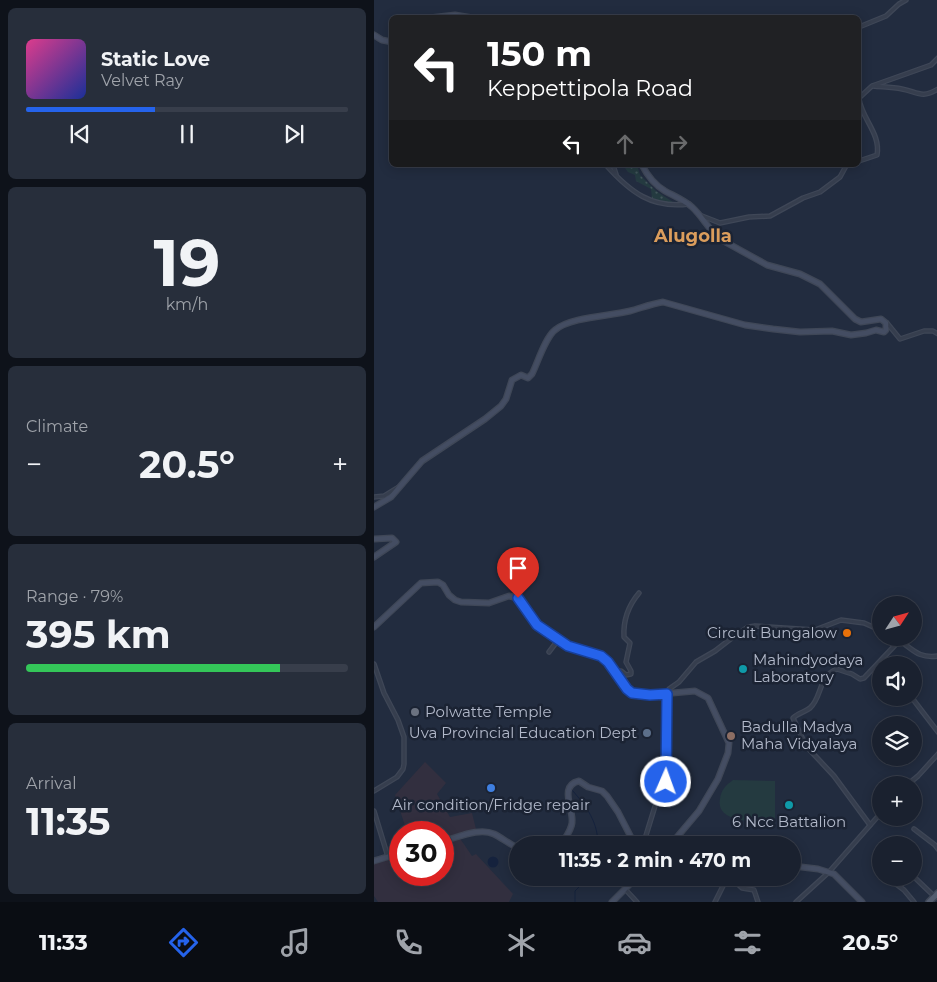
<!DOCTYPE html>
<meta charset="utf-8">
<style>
:root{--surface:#1a212f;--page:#272e3b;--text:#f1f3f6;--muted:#9fa3aa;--line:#383e4b;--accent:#2563eb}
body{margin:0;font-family:Montserrat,sans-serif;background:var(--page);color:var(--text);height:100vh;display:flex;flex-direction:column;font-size:19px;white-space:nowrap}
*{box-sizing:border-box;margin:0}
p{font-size:16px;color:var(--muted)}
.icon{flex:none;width:28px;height:28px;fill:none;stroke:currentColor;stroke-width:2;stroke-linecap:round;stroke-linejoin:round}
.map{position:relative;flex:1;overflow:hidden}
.details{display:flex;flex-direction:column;gap:8px;padding:8px;background:#0e121a;width:374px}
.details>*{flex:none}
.hud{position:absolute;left:15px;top:15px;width:472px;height:152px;border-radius:8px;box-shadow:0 2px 12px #0003,0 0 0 1px var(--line);background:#202124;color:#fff;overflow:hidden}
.needle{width:32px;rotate:54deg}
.tools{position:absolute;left:498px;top:596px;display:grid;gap:10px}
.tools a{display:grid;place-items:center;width:50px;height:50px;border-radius:50%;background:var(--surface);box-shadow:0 2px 12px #0003,0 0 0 1px var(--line);font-size:25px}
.speed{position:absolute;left:15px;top:821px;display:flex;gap:10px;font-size:25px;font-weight:700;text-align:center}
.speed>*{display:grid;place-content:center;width:65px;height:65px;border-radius:50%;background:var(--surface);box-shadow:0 2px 12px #0003,0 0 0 1px var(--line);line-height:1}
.speed .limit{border:8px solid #d22;background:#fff;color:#111}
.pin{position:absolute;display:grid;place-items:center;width:42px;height:42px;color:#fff;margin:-51px -21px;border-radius:50% 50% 50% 0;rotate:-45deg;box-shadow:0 0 5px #0007}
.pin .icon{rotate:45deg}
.me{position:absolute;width:55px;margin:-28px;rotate:2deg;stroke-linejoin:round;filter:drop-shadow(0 0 4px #0008)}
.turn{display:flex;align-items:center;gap:18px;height:105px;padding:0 15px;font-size:22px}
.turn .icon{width:65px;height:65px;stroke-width:2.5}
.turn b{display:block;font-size:35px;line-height:42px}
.lanes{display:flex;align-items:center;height:48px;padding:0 15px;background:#0003;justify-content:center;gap:25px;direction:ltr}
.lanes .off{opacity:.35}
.big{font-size:38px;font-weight:700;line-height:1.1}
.details .card{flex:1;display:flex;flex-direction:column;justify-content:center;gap:8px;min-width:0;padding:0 18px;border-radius:8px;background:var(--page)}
.details .dial{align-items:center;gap:0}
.dial b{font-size:65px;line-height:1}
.song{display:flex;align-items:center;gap:15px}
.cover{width:60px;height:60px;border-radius:8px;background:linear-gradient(135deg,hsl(330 70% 55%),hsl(230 70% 35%))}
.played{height:5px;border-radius:2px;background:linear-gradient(90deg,var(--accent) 40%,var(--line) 40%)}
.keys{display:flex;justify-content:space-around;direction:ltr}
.heat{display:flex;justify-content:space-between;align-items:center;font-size:28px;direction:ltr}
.charge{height:8px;border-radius:4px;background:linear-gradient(90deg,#34c759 79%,var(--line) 0)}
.trip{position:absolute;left:135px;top:836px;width:292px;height:50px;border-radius:25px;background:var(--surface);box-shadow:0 2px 12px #0003,0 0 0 1px var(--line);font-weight:700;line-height:50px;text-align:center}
.tab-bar{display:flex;height:80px;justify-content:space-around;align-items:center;background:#0a0d13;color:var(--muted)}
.tab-bar .icon{width:35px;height:35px}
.tab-bar .on{color:var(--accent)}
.tab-bar b{font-size:22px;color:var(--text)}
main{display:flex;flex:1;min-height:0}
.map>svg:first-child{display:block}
.medical{fill:#322f3f}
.grass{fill:url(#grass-dots)}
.pitch{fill:#243a40}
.water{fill:url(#water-ripples)}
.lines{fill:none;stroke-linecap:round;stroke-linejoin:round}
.stream{stroke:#15223d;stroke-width:1}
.street-casing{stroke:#3f4757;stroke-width:5.5}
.secondary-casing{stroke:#3f4757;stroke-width:7}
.primary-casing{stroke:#3f4757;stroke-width:8}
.street{stroke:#363e4e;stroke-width:3}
.secondary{stroke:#444d62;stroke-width:4.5}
.primary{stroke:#545d6f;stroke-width:5}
.route-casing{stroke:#184099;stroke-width:12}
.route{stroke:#2563eb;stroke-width:9}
.food-dot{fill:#e8710a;stroke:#1b2333;stroke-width:2}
.culture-dot{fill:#0f9aa8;stroke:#1b2333;stroke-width:2}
.worship-dot{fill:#6b7280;stroke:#1b2333;stroke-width:2}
.service-dot{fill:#5c6f8a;stroke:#1b2333;stroke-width:2}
.education-dot{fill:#8d6e63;stroke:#1b2333;stroke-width:2}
.shop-dot{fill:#3f7fe0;stroke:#1b2333;stroke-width:2}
.labels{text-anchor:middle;stroke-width:5;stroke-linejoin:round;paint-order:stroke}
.poi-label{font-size:15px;fill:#b2b9ca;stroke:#1b2333;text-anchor:start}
.quarter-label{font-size:18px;font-weight:bold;fill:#db9d5c;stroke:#1b2333}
</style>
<main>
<section class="details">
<div class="card">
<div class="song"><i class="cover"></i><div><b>Static Love</b><p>Velvet Ray</p></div></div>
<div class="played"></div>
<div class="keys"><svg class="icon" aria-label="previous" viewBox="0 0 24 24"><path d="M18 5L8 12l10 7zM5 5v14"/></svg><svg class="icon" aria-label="pause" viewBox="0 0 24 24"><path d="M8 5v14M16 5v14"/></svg><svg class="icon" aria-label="next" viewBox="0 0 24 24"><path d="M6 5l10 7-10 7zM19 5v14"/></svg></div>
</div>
<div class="card dial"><b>19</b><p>km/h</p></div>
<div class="card"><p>Climate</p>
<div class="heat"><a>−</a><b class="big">20.5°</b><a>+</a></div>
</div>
<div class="card"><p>Range · 79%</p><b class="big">395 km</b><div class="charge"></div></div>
<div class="card"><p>Arrival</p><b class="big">11:35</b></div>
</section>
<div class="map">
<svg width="564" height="902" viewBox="0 0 564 902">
<defs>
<pattern id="grass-dots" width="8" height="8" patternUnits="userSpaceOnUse" patternTransform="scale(1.25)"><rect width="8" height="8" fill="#243a40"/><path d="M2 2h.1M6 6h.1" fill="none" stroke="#41545a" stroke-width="1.8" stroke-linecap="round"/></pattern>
<pattern id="water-ripples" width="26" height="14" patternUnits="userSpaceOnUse" patternTransform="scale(1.25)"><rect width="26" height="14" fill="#15223d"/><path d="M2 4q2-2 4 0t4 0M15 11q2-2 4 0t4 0" fill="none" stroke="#354058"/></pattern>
</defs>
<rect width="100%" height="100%" fill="#222c3f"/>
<path class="medical" d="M 51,762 L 72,783 L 63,794 L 76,817 L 98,813 L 103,833 L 85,837 L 98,856 L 102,854 L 139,894 L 135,902 L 4,902 L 0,896 L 0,861 L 26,853 L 26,875 L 69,875 L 69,832 L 33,832 L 21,795 Z"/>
<path class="grass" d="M 249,165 L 263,165 L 266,175 L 282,191 L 305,206 L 280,200 L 278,198 L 277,189 L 262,181 L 261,175 L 254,172 Z"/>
<path class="pitch" d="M 359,780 L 401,781 L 401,821 C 386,822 341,824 346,799 C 347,790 352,785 359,780 Z"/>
<circle class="water" cx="119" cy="862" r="5.5"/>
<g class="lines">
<g class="stream">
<path d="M 198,790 C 213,807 224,822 224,845"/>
<path d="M 201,902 L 201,891 L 214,878"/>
</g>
<g class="street-casing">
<g id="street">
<path d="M 485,27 L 512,16 L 525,4 L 532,0"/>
<path d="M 499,86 C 508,87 518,87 528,89 C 544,92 547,99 564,89"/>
<path d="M 485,98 L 498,86 L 557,65 L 564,58"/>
<path d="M 485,99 C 488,119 507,134 503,155 L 485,161"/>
<path d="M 232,165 C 256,192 278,209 315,204"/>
<path d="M 239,165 L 242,174"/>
<path d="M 328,216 L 346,223 L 375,217 L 396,216 L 429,198 L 446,192 L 466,177 L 472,166 L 475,165"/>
<path d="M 513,323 L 526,339 L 550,331 L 559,331 L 564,334"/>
<path d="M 0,497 L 10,496 L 23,488"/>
<path d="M 521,638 C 538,647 542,659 564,656"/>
<path d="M 175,652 L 184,640"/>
<path d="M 506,663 L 512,665"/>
<path d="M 0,664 L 10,693 L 24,720 L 30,737 L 30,764 L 29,769 L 23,777 L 0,791"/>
<path d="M 241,672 L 247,671 L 252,675 L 257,674 L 257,671 L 252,662 L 256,643 L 250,637 C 249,620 254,606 265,593"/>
<path d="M 538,698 L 564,732"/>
<path d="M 533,785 L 544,776 L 564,754"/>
<path d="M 0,811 L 14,857"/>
<path d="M 496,825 L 460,776 L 432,746 L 419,718 C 424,713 431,712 436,708 C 448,698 444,676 463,669 L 478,674 L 486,679 L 490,678 L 526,640"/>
<path d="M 540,829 L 561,845 L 564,849"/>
<path d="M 269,845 L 286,790 L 292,782 L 293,694 L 295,689 L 305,682 L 322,662 L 341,651 L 363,634 L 374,627 L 381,626 L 441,630 L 467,620 L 490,623 L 506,630"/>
<path d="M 505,870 L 506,871"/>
<path d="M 539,876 L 560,896"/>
<path d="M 357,878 L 368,888 L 380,890 L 384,902"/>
<path d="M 514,878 L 530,890 L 540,902"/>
<path d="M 251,889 L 263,902"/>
<path d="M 341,902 L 353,878"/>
<path d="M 422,902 L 455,872 L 506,814"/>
</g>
</g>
<g class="secondary-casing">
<g id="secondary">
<path d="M 55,18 L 81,15 L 99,18"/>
<path d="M 0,35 L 8,40 L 18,42"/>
<path d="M 0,507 L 17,497 L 48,461 L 111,419 L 127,406 L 132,399 L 138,380 L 147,375 L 154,378 L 158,374 C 164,362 171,338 181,330 C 196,317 236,316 256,311 C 267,308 277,304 289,302 L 371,325 L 399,329 L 426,332 L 458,331 L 477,335 L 492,333 L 502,330 L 510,332 L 512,330 L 512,323 L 507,319 L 487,322 L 481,319 L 446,284 L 426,274 L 393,265 L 346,239 C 335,230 328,216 318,207 C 310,200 300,196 291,191 C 281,185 273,175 268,165"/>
<path d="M 0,539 L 18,538 L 22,542 L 0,557"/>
<path d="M 0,627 L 47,583 L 64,582 L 69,585 L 75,595 L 81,600 L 87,602 L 115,603 L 135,596 L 144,598 L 163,625 L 194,647 L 227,656 L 234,663 L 253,689 L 258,693 L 276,695 L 321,691 L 334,698 L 355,743 L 354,753 L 344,779 L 325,811 L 298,843"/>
<path d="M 69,841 C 83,838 105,827 120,834 C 128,838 135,844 144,848"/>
<path d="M 187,845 C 191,838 197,831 198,823 C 200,809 184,786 205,781 L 214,787 L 228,791 L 233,796 L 244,812 L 261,845"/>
<path d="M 0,861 L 26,853"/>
<path d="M 419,866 L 444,869 L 460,874 L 488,902"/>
<path d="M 238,902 L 262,878"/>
</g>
</g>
<g class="primary-casing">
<path id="primary" d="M 555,902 L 564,893"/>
</g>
<use href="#street" class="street"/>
<use href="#secondary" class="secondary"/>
<use href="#primary" class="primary"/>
</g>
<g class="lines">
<g class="route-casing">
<path id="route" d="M 144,598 L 163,625 L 194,646 L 227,656 L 234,662 L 253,689 L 258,693 L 276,695 L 293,694 L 292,782"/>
</g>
<use href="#route" class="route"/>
</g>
<circle class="food-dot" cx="473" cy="633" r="5"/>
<g class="culture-dot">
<circle cx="369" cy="669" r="5"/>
<circle cx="415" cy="805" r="5"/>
</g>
<circle class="worship-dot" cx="41" cy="712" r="5"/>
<circle class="service-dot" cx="273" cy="733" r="5"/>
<circle class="education-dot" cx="357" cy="736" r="5"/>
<circle class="shop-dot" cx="117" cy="788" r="5"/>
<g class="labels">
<g class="poi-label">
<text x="463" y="638" text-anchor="end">Circuit Bungalow</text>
<text x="379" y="665">Mahindyodaya<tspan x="379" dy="17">Laboratory</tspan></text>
<text x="51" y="717">Polwatte Temple</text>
<text x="367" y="732">Badulla Madya<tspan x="367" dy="17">Maha Vidyalaya</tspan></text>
<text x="263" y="738" text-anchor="end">Uva Provincial Education Dept</text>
<text x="117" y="810" text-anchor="middle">Air condition/Fridge repair</text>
<text x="415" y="827" text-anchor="middle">6 Ncc Battalion</text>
</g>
<g class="quarter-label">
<text x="319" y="242">Alugolla</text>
</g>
</g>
</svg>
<div class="tools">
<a><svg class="needle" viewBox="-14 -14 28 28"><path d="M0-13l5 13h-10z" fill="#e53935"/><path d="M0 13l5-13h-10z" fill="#9fa3aa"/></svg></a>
<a><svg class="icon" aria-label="sound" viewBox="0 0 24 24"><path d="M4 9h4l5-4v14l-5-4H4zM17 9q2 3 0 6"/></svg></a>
<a><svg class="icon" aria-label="layers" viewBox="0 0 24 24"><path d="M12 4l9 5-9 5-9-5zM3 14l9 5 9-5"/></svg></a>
<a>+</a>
<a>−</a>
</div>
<div class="speed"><div class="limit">30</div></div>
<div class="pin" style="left:144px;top:598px;background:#d93025"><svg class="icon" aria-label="arrive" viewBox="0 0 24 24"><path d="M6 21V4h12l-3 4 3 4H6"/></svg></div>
<svg class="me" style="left:292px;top:782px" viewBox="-20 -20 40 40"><circle r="17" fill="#2563eb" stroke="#fff" stroke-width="3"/><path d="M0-11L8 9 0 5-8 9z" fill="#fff"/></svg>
<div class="trip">11:35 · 2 min · 470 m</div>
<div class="hud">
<div class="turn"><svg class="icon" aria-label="left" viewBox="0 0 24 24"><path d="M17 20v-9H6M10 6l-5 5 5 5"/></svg><div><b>150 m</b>Keppettipola Road</div></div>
<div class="lanes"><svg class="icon" aria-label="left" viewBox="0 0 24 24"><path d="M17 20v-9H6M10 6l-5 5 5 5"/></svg><svg class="icon off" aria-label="ahead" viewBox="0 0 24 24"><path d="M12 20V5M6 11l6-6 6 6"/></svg><svg class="icon off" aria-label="right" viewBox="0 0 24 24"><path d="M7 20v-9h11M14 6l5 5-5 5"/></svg></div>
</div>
</div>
</main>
<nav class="tab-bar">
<b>11:33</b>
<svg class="icon on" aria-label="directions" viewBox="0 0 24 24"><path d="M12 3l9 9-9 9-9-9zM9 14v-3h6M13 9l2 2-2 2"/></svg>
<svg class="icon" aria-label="music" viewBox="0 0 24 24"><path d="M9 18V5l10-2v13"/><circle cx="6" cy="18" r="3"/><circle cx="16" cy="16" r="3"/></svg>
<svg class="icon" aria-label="phone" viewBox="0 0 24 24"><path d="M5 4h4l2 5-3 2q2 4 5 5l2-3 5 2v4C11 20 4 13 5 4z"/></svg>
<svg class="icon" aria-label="climate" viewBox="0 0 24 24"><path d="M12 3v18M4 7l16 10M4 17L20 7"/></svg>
<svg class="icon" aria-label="car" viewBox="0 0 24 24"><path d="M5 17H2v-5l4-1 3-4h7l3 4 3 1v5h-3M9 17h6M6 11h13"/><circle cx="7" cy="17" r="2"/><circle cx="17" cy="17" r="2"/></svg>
<svg class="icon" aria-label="filters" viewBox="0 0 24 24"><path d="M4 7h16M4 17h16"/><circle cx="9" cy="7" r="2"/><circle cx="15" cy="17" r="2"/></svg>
<b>20.5°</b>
</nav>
